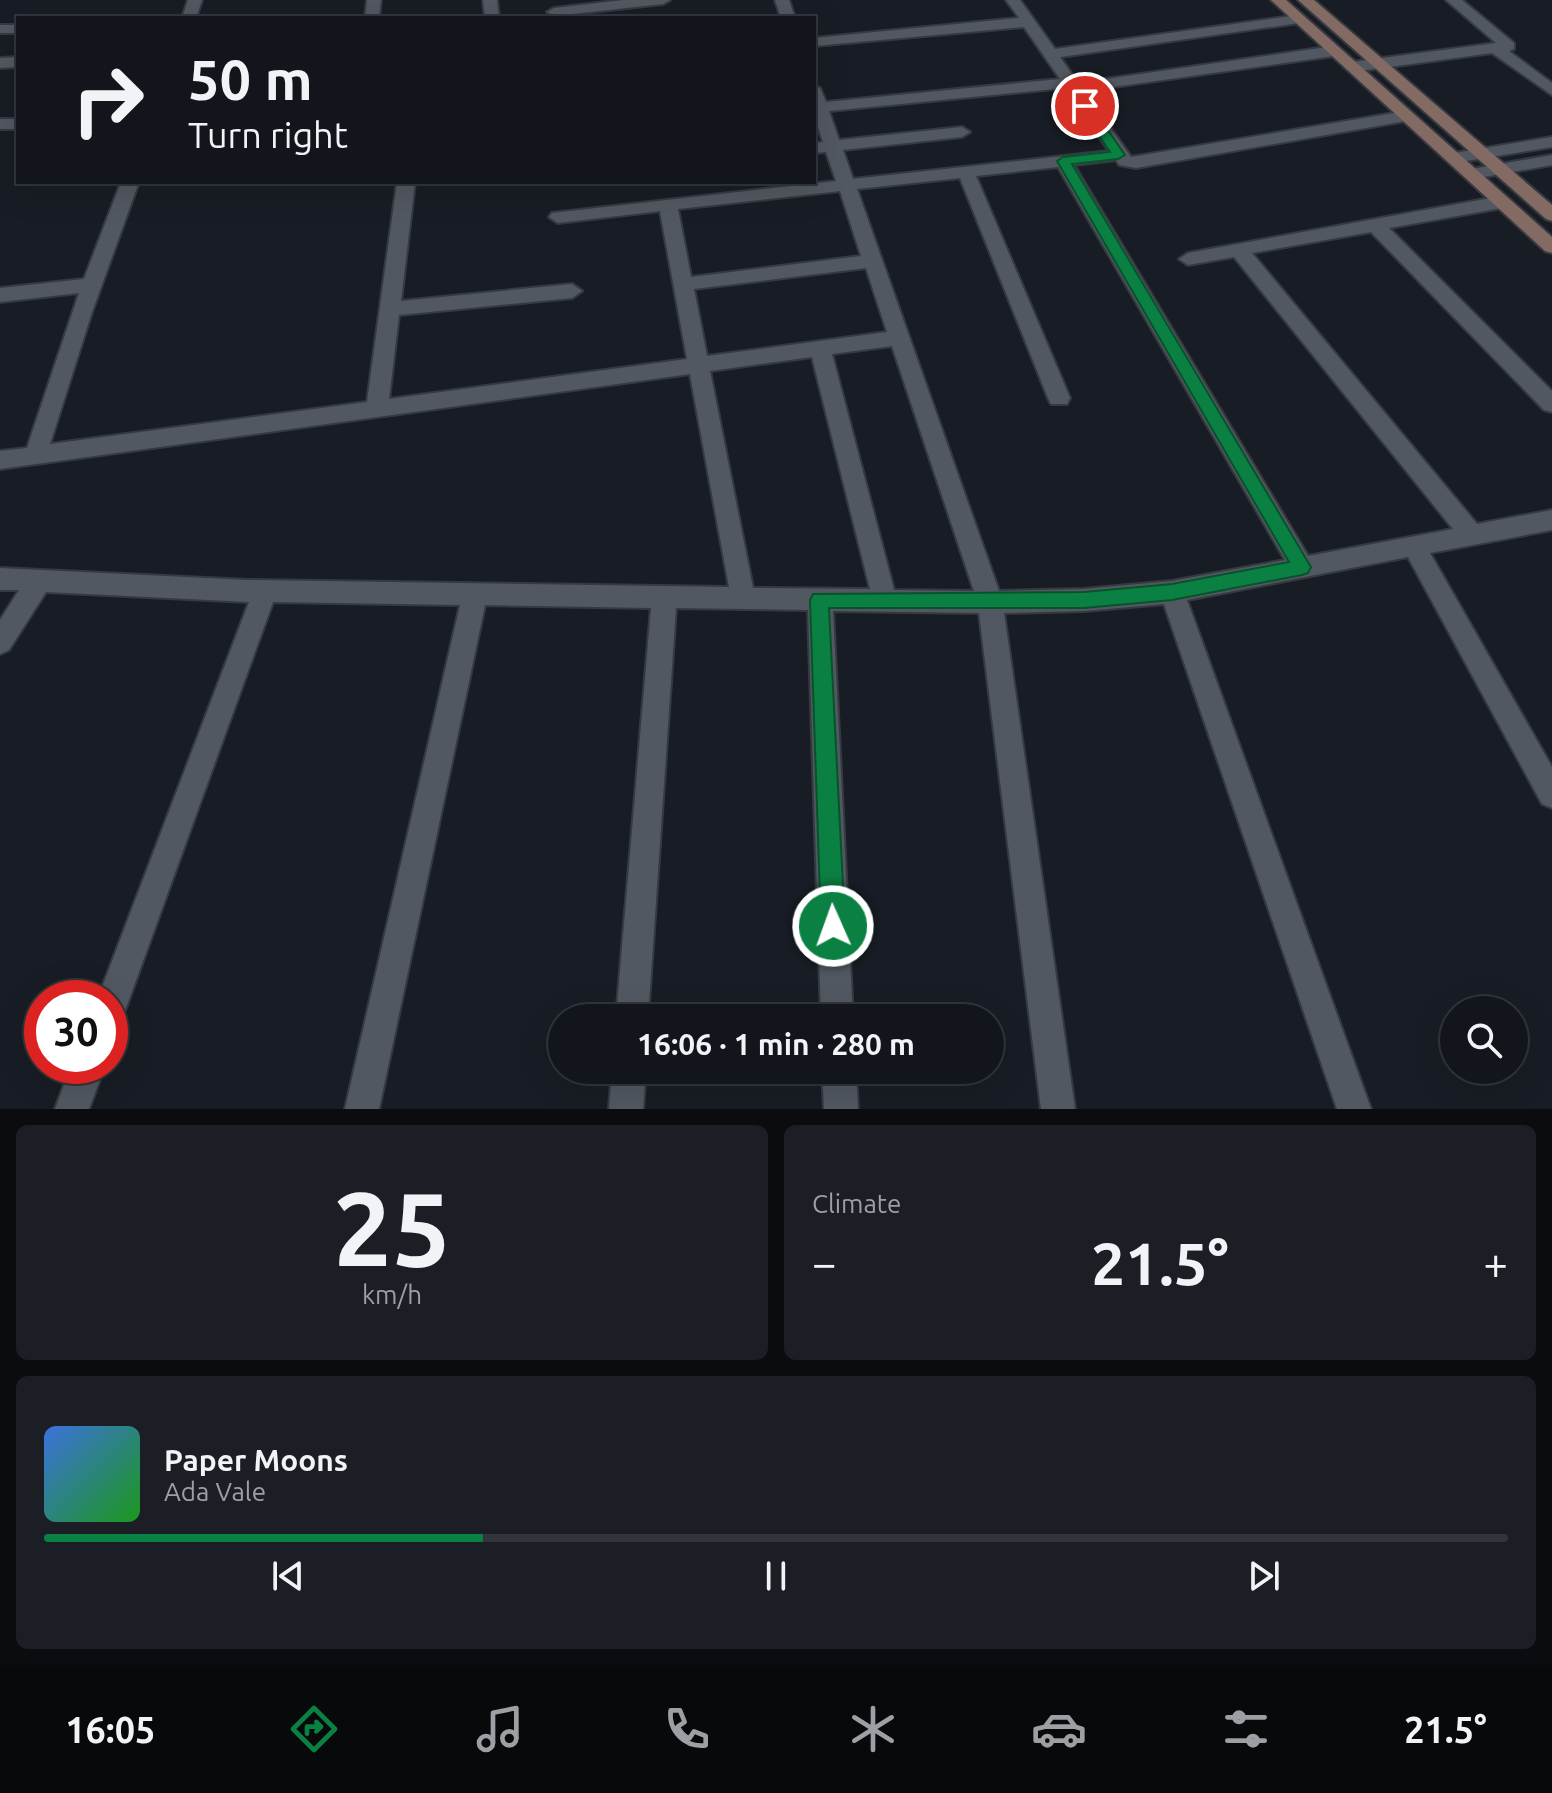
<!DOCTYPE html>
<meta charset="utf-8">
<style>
:root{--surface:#12161c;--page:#1b1f25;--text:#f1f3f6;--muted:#9c9fa3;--line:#31353b;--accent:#0b8043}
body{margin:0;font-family:Ubuntu,sans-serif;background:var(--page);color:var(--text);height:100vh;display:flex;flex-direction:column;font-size:30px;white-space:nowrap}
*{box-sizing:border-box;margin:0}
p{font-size:26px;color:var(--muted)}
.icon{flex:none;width:44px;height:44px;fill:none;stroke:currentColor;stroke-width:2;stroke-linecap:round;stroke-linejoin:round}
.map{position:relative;height:1109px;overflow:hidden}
.side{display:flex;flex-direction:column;gap:16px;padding:16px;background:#0a0c0f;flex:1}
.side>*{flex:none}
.banner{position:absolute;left:16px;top:16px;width:800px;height:168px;border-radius:0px;box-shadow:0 8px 32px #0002,0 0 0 2px var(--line);background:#12161c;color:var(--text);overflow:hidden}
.tools{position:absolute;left:1440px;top:996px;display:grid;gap:16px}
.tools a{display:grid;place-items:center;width:88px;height:88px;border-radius:50%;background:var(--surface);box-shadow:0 8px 32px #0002,0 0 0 2px var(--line);font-size:40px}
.speed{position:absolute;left:24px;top:980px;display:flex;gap:16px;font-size:40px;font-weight:700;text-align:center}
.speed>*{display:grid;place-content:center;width:104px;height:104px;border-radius:50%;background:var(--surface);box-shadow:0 8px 32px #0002,0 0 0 2px var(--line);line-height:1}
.speed .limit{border:12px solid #d22;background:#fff;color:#111}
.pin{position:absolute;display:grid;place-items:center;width:68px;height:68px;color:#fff;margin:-34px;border:4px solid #fff;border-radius:50%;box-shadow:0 2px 8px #0007}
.me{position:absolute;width:88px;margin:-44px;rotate:358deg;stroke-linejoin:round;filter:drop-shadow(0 0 6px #0008)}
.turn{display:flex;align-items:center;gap:28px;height:168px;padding:0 40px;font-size:36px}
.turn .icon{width:104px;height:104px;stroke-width:2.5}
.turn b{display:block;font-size:56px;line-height:68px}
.big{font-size:60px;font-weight:700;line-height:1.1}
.side .tile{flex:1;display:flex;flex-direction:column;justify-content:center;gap:12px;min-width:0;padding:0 28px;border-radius:12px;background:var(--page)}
.side .dial{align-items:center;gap:0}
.dial b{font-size:104px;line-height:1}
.song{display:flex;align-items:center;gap:24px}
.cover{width:96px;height:96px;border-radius:12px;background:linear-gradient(135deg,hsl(220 70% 55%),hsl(120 70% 35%))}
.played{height:8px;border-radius:4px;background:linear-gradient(90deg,var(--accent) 30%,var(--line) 30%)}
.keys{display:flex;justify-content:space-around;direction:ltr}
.heat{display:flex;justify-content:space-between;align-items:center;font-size:44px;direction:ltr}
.side .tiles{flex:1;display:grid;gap:16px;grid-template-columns:1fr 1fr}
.tile:last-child{grid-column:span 2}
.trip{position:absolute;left:548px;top:1004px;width:456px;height:80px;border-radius:40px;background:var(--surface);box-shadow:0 8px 32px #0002,0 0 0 2px var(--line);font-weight:700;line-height:80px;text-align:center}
.tab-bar{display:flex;height:128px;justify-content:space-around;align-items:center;background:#07090b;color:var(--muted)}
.tab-bar .icon{width:56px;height:56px}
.tab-bar .active{color:var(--accent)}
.tab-bar b{font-size:36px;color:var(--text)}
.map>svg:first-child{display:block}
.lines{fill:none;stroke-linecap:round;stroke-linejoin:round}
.street-casing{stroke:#363940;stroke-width:4}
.secondary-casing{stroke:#363940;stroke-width:4}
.street{fill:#525861;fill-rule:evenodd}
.secondary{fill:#836a63;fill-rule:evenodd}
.route{fill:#0b8043;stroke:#07532c;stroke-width:2}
</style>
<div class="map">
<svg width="1552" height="1109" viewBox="0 0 1552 1109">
<rect width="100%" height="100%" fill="#181d25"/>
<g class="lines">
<g class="street-casing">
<g id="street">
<path d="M 188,0 L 202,0 L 196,18 L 182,18 Z"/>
<path d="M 367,0 L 381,0 L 379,18 L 365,18 Z"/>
<path d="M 483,0 L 497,0 L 499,18 L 485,18 Z"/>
<path d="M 624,0 L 670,0 L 663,4 L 554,16 L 547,12 L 554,8 Z"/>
<path d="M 775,0 L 789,0 L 795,18 L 781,18 Z"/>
<path d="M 1006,0 L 1020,0 L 1055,49 L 1299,15 L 1306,19 L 1299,23 L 1060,57 L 1078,83 L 1334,46 L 1342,51 L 1334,56 L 1084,91 L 1131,157 L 1406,111 L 1414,116 L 1406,121 L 1136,168 L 1119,165 L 1116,160 L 1074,165 L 1308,556 L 1453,529 L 1234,257 L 1188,265 L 1179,259 L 1188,253 L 1502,196 L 1511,202 L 1502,208 L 1389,228 L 1552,391 L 1552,412 L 1544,410 L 1371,232 L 1252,253 L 1477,524 L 1552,510 L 1552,530 L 1430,553 L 1552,767 L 1552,808 L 1542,804 L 1408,557 L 1187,600 L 1371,1109 L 1337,1109 L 1164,604 L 1084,611 L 1004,613 L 1075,1109 L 1041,1109 L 979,613 L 833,611 L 853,1018 L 821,1018 L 808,610 L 676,608 L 648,1018 L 616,1018 L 651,608 L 485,605 L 379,1109 L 345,1109 L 460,605 L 273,602 L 126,1008 L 121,1019 L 110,1024 L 110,998 L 98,998 L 249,602 L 46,592 L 9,650 L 0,654 L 0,620 L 19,590 L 0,590 L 0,568 L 248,580 L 729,587 L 690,374 L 0,469 L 0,451 L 27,448 L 79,293 L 0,302 L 0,288 L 84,279 L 121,182 L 139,182 L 92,312 L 50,444 L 367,402 L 397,182 L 415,182 L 401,301 L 572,284 L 582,291 L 572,298 L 399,315 L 389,399 L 687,359 L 660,211 L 558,223 L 549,217 L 552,213 L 836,181 L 826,152 L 814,153 L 814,143 L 823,142 L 814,115 L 814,86 L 820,88 L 826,102 L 1060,79 L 1024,27 L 814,46 L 814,38 L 1019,18 ZM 1065,88 L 1109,151 L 853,179 L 843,150 L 962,137 L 970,132 L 962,127 L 839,140 L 829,111 ZM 1058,167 L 1285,560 L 1172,581 L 1084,589 L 999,591 L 857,189 L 960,178 L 1048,398 L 1051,404 L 1067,404 L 1070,398 L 976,176 ZM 840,191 L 861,256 L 691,277 L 678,209 ZM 866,268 L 887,332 L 707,356 L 694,289 ZM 892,346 L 974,591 L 894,590 L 832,354 ZM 812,357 L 870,589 L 753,588 L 710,371 Z"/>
<path d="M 1446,0 L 1462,0 L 1514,43 L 1514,49 L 1509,51 L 1552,83 L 1552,95 L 1492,53 L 1352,72 L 1344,67 L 1352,62 L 1496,43 Z"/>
<rect x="0" y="25" width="18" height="8"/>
<path d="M 18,57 L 18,67 L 0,68 L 0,58 Z"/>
<rect x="0" y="119" width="18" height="10"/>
<path d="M 1552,137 L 1552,147 L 1454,163 L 1445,158 L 1454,153 Z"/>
<path d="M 1552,155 L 1552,165 L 1472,179 L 1463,174 L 1472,169 Z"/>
<path d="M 71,1066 L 105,1066 L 89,1109 L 55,1109 Z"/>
<path d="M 612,1070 L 646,1070 L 643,1109 L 609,1109 Z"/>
<path d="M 822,1070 L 856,1070 L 858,1109 L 824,1109 Z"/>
</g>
</g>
<g class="secondary-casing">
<g id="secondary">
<path d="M 1271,0 L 1286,0 L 1552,237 L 1552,253 L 1545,251 Z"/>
<path d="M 1298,0 L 1314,0 L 1552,205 L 1552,221 L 1546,219 Z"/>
</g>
</g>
<use href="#street" class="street"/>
<use href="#secondary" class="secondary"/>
</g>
<path class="route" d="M 1081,104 L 1090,104 L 1125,155 L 1118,159 L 1072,164 L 1311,567 L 1308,573 L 1302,575 L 1172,600 L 1084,608 L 829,608 L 845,926 L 841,934 L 833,938 L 825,934 L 821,926 L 810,600 L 813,594 L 1084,592 L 1172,584 L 1289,562 L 1057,161 L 1063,157 L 1110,152 L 1079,106 Z"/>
</svg>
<div class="tools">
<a><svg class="icon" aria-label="search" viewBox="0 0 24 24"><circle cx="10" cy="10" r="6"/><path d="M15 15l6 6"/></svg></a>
</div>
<div class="speed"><div class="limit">30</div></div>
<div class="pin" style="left:1085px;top:106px;background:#d93025"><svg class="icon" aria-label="arrive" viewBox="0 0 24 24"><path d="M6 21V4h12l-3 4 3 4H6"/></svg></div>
<svg class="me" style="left:833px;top:926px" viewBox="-20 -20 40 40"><circle r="17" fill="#0b8043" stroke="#fff" stroke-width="3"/><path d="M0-11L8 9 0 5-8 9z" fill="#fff"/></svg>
<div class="trip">16:06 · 1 min · 280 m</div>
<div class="banner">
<div class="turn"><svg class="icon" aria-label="right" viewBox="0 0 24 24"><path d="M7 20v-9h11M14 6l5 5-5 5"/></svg><div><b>50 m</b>Turn right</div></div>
</div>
</div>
<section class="side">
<div class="tiles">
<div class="tile dial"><b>25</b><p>km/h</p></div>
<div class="tile"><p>Climate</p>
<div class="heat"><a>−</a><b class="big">21.5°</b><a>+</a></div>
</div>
<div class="tile">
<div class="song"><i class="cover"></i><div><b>Paper Moons</b><p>Ada Vale</p></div></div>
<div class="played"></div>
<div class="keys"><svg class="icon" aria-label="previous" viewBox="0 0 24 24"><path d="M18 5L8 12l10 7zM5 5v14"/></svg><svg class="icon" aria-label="pause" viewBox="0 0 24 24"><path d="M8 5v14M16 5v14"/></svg><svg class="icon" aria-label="next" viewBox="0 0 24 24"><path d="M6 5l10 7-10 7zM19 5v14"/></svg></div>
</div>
</div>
</section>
<nav class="tab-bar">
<b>16:05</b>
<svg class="icon active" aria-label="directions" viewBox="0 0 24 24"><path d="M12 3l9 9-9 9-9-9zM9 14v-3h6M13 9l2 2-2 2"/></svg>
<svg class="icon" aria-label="music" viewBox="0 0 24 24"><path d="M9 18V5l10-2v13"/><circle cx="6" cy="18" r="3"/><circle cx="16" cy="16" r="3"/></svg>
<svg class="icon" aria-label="phone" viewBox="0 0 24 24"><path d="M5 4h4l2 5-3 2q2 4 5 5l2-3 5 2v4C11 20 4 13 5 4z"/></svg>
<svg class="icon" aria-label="climate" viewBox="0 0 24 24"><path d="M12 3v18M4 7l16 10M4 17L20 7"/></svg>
<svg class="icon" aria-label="car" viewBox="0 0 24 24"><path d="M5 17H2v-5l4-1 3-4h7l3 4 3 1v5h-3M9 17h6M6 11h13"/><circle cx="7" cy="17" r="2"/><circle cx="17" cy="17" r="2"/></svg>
<svg class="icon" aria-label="filters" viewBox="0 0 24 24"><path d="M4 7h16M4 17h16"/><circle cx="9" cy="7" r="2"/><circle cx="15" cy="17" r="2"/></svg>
<b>21.5°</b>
</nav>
